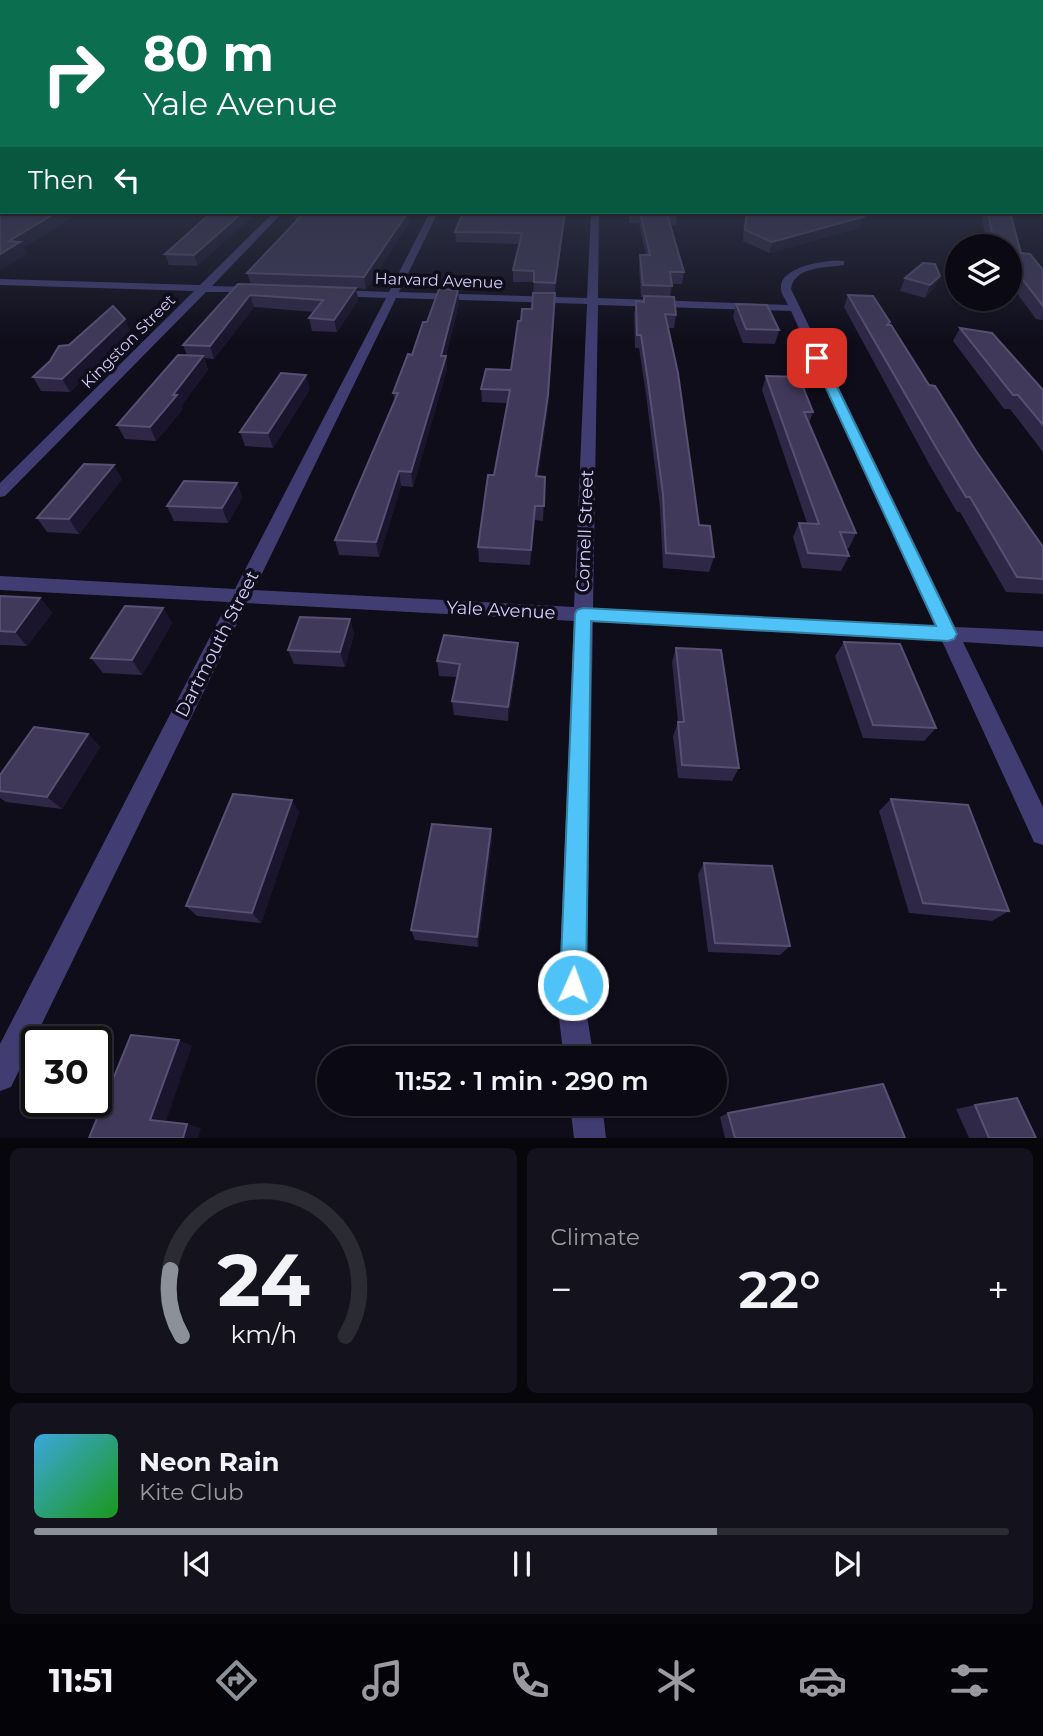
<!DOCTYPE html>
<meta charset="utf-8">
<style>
:root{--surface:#0b0a14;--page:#14131d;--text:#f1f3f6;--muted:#9a9aa0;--line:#2b2b34;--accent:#8c9099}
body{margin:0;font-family:Montserrat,sans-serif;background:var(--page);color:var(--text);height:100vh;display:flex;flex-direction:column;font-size:26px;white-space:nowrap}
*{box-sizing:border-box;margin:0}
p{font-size:23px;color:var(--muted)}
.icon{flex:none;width:38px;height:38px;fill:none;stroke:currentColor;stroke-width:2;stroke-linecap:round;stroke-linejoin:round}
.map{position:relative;height:1138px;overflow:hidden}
.panel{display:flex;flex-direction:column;gap:10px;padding:10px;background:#06060b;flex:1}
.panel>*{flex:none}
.banner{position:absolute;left:0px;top:0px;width:1043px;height:214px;box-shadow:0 2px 5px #0004,0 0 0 2px var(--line);background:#0b6e4f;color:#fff;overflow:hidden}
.controls{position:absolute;left:945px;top:234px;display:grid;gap:14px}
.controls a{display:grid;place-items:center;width:77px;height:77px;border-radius:50%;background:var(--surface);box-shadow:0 2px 5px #0004,0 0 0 2px var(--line);font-size:35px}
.speed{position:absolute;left:21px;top:1026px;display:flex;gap:14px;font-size:35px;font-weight:700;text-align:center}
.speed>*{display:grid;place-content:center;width:91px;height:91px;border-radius:50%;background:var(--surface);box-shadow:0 2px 5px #0004,0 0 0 2px var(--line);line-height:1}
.speed .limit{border:4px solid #111;border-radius:10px;background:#fff;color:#111}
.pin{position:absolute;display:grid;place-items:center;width:60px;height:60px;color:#fff;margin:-30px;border-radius:14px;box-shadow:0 4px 10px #0006}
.me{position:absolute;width:77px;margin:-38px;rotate:2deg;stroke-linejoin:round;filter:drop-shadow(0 0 5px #0008)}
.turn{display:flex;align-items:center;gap:24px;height:147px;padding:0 28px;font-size:32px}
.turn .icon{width:91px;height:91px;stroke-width:2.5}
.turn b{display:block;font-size:49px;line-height:60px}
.then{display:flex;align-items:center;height:66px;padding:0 28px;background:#0003;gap:14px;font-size:26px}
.big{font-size:52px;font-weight:600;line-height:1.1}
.panel .tile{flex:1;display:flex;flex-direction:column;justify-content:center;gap:10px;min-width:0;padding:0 24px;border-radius:10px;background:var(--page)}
.panel .dial{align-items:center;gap:0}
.dial svg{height:182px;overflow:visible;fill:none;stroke:var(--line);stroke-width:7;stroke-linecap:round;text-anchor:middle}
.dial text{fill:var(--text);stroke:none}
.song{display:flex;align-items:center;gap:21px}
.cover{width:84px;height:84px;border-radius:10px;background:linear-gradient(135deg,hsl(200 70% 55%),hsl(120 70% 35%))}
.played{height:7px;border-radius:4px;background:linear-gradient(90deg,var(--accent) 70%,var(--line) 70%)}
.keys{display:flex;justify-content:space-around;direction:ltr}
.heat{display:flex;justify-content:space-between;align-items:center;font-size:38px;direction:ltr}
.panel .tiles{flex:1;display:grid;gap:10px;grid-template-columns:1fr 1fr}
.tile:last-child{grid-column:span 2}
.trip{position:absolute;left:317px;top:1046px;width:410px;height:70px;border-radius:35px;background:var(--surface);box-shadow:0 2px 5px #0004,0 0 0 2px var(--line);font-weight:600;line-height:70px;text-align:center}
.tab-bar{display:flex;height:112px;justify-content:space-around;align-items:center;background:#040408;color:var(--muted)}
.tab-bar .icon{width:49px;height:49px}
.tab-bar .on{color:var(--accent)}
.tab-bar b{font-size:32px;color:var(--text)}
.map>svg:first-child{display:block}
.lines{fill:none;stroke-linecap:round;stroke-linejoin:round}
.street{fill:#413d73;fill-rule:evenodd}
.primary{fill:#be5fec;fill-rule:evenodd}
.wall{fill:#2e2746}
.shaded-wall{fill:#1a152c}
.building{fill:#403959;stroke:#575072;stroke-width:2}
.route{fill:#4fc3f7;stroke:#337fa1;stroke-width:2}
.labels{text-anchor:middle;stroke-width:7;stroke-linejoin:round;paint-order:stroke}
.far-street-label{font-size:16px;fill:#d3cbf9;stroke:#0f0d1a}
.street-label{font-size:18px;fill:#d3cbf9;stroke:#0f0d1a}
</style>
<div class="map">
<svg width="1043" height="1138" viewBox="0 0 1043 1138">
<rect width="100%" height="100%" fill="#0f0d1a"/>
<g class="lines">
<g class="street">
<path d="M 274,212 L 283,212 L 212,286 L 255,287 L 260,290 L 259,292 L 206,292 L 5,496 L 0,497 L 0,483 L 194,291 L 0,285 L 0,279 L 200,285 Z"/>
<path d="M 430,212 L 438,212 L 399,292 L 587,298 L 591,212 L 599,212 L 598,298 L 788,305 C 786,300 781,294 781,289 C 778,266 829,259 844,261 L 844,265 C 827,268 794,266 791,289 L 955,627 L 1043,631 L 1043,647 L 963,642 L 1043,807 L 1043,845 L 1034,842 L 942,641 L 593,622 L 586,1010 L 594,1059 L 564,1059 L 558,1010 L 574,621 L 247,603 L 11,1087 L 0,1091 L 0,1044 L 228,602 L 0,590 L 0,576 L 235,589 L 386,298 L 336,296 L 331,293 L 336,290 L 389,292 ZM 396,298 L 587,304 L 574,607 L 254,590 ZM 598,305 L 791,311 L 935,626 L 593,608 Z"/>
<path d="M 570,1104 L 602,1104 L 606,1138 L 574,1138 Z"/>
</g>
<rect class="primary" x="1041" y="195" width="2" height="4"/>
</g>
<g class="wall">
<path d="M 212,212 L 198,266 L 169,265 L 165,254 Z"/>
<path d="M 629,212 L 677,212 L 676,225 L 670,225 L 684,272 L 682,284 L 672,284 L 670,297 L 676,315 L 674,328 L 668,328 L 699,525 L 714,557 L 709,572 L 663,568 L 660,508 L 646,394 L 639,348 L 635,348 L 634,314 L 636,301 L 643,302 L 644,297 L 641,297 L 639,267 L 640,255 L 646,255 L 639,223 L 629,223 Z"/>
<path d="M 747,212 L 859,228 L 769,253 L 743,241 L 744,222 Z"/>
<path d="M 981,212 L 1010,212 L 1021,253 L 1043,270 L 1043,320 L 1036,319 L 1010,284 L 1010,247 L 987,247 Z"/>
<path d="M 294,213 L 408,216 L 409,223 L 366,289 L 356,288 L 358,300 L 337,332 L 312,331 L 309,318 L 314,312 L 254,307 L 214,359 L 204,358 L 208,370 L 181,406 L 183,409 L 156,441 L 125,439 L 117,425 L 187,355 L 183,345 L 251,284 L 247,273 L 296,221 Z"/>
<path d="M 564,222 L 555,293 L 548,408 L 538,477 L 545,477 L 543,521 L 535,520 L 530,565 L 479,562 L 478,547 L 494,475 L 507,403 L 482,402 L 481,389 L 511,370 L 521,321 L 532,309 L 534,282 L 513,282 L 513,270 L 520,244 L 456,242 L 455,232 Z"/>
<path d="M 935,264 L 934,288 L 925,298 L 900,291 L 905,278 Z"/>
<path d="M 848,295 L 890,322 L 889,325 L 929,385 L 976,451 L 1043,547 L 1043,594 L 1006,592 L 960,512 L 957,512 L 929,464 L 844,307 Z"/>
<path d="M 459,303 L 446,356 L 447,369 L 413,487 L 401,486 L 379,557 L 339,555 L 335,540 L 395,401 L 393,393 L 427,322 Z"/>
<path d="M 736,304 L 779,330 L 775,344 L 743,343 L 733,317 Z"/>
<path d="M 960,328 L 1043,390 L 1043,452 L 1010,409 L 1004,409 L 953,341 Z"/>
<path d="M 131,332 L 70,392 L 41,391 L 33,377 L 69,345 Z"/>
<path d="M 766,376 L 813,412 L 809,423 L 856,533 L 849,548 L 846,548 L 849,556 L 841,571 L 802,568 L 793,537 L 799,523 L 807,523 L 762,390 Z"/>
<path d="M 310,389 L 273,448 L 245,446 L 240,432 Z"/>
<path d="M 122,479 L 79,534 L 47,532 L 37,518 Z"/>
<path d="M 237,483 L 242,498 L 228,523 L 174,521 L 167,506 Z"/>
<path d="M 0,596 L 40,598 L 52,613 L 27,646 L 0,645 Z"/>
<path d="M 163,608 L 172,623 L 142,675 L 103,673 L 91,658 Z"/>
<path d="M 350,619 L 354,634 L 345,667 L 294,664 L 288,650 Z"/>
<path d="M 844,642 L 936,728 L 924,741 L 863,738 L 835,656 Z"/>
<path d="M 676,648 L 739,768 L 732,781 L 678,778 L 673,736 L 678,722 L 672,662 Z"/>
<path d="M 518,657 L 508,721 L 454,715 L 452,701 L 457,677 L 439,676 L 437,661 Z"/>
<path d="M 88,734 L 100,747 L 62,809 L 6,802 L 0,798 L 0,775 Z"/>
<path d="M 891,799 L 1009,911 L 992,921 L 909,913 L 879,811 Z"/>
<path d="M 292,800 L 299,812 L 261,923 L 197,916 L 186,906 Z"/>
<path d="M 491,829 L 492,841 L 478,947 L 415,940 L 411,930 Z"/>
<path d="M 704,863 L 790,946 L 780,955 L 708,952 L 698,874 Z"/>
<path d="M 975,1105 L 1036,1138 L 969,1138 L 956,1109 Z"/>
<path d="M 728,1113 L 905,1138 L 725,1138 L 720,1117 Z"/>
</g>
<g class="shaded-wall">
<path d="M 2,201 L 2,212 L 0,217 L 0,202 Z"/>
<path d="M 57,212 L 80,212 L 24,248 L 27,254 L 0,271 L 0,254 L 9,241 Z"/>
<path d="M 243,212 L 257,212 L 198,266 L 194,255 Z"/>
<path d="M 403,212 L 411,212 L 408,216 L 409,223 L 366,289 L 364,277 Z"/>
<path d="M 565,212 L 564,222 L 555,294 L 555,283 Z"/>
<path d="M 863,217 L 859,228 L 769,253 L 772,242 Z"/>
<path d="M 940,276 L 934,288 L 925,298 L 930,285 Z"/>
<path d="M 356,288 L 358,300 L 337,332 L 334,320 Z"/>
<path d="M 458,290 L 459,303 L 446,356 L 447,369 L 413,487 L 411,472 Z"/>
<path d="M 250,295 L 254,307 L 214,359 L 210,346 Z"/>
<path d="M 555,306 L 548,408 L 536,491 L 536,476 Z"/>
<path d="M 125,319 L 131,332 L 70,392 L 62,379 Z"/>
<path d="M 203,356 L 208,370 L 181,406 L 183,409 L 156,441 L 150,427 Z"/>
<path d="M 306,375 L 310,389 L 273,448 L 268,433 Z"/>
<path d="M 114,465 L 122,479 L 79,534 L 69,519 Z"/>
<path d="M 399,471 L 401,486 L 379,557 L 376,542 Z"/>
<path d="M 237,483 L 242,498 L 228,523 L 222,508 Z"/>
<path d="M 535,506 L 535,520 L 530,565 L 531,550 Z"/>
<path d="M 40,598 L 52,613 L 27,646 L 15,632 Z"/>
<path d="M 163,608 L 172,623 L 142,675 L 132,660 Z"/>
<path d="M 350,619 L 354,634 L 345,667 L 340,652 Z"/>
<path d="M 518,643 L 518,657 L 508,721 L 508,707 Z"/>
<path d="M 88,734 L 100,747 L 62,809 L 47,797 Z"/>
<path d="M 292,800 L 299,812 L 261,923 L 252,913 Z"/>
<path d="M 491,829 L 492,841 L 478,947 L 477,937 Z"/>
<path d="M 179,1040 L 192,1046 L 165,1124 L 150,1120 Z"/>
<path d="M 187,1124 L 201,1128 L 198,1138 L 183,1138 Z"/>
</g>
<g class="building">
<path d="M 0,183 L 2,183 L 2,201 L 0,202 Z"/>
<path d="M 2,212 L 57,212 L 9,241 L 20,242 L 0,254 L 0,213 Z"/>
<path d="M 212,212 L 243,212 L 194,255 L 165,254 Z"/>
<path d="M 296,212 L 408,212 L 364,277 L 247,273 L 303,214 L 294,213 Z"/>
<path d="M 463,212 L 565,212 L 555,283 L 534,282 L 534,271 L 513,270 L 522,233 L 455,232 Z"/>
<path d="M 631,212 L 677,212 L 678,214 L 667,214 L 684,272 L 670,272 L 672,286 L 643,285 L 640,255 L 650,255 L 640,212 Z"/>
<path d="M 747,212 L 846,212 L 863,217 L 772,242 L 745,230 Z"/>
<path d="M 988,212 L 1010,212 L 1021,253 L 1030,254 L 1043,270 L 1043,306 L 1010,263 L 1010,247 L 997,247 L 994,243 Z"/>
<path d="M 923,263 L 935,264 L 940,276 L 930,285 L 905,278 Z"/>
<path d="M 238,284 L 356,288 L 334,320 L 309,318 L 323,300 L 250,295 L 210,346 L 183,345 Z"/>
<path d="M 439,289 L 458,290 L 441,356 L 446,356 L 411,472 L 399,471 L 376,542 L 335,540 L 398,393 L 393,393 L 408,354 L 412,355 L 423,322 L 427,322 Z"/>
<path d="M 533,293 L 555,293 L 548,395 L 536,476 L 545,477 L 544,506 L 535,506 L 531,550 L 478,547 L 488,475 L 494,475 L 510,390 L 481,389 L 486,369 L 511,370 L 518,321 L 521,321 L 522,309 L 532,309 Z"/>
<path d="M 848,295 L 873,296 L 890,322 L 887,325 L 891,325 L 929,385 L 935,386 L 976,451 L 1043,547 L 1043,579 L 1017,577 L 970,497 L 966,497 L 937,449 Z"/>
<path d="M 644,296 L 674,297 L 676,315 L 665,314 L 678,373 L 699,525 L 710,526 L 714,557 L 666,553 L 663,494 L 648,381 L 641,335 L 637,335 L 636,301 L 644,302 Z"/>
<path d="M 736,304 L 767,305 L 779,330 L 746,329 Z"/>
<path d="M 113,306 L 125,319 L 62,379 L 33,377 L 50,361 L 59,346 L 69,345 Z"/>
<path d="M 960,328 L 992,333 L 1043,390 L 1043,425 L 1018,395 L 1013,395 Z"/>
<path d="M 178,355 L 203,356 L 173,395 L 177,395 L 150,427 L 117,425 Z"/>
<path d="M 281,373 L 306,375 L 268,433 L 240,432 Z"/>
<path d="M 766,376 L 799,377 L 813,412 L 804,412 L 856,533 L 840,532 L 849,556 L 808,553 L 799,523 L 819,524 Z"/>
<path d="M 84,464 L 114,465 L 69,519 L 37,518 Z"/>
<path d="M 184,481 L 237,483 L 222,508 L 167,506 Z"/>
<path d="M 0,596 L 40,598 L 15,632 L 0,631 Z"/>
<path d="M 125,606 L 163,608 L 132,660 L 91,658 Z"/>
<path d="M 300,617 L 350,619 L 340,652 L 288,650 Z"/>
<path d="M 444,635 L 518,643 L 508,707 L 452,701 L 460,664 L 437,661 Z"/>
<path d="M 844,642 L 900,644 L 936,728 L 873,725 Z"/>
<path d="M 676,648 L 721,650 L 739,768 L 682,765 L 678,722 L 684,722 Z"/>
<path d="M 34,727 L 88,734 L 47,797 L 0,791 L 0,775 Z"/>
<path d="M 233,794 L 292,800 L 252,913 L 186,906 Z"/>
<path d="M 891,799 L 968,805 L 1009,911 L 923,903 Z"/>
<path d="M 432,824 L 491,829 L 477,937 L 411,930 Z"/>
<path d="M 704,863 L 772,866 L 790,946 L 715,943 Z"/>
<path d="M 131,1035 L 179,1040 L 150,1120 L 187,1124 L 183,1138 L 89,1138 Z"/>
<path d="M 883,1084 L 905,1138 L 735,1138 L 728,1113 Z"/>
<path d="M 1017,1098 L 1036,1138 L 989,1138 L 975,1105 Z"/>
</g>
<linearGradient id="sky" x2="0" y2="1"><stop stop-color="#08070e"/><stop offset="0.54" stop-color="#313549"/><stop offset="1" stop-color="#313549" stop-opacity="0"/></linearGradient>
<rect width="1043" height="342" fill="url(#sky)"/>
<path class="route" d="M 813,356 L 823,358 L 957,634 L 954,639 L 948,641 L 591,621 L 586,985 L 582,994 L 573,998 L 564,994 L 560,985 L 575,614 L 577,610 L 583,608 L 936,626 L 812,358 Z"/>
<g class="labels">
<g class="far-street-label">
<text transform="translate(439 280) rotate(2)" y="6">Harvard Avenue</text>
<text transform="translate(128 341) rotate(-45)" y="6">Kingston Street</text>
</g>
<g class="street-label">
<text transform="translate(585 531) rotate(-88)" y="6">Cornell Street</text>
<text transform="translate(501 610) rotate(3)" y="6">Yale Avenue</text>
<text transform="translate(217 644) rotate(-63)" y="6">Dartmouth Street</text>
</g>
</g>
</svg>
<div class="controls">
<a><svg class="icon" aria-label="layers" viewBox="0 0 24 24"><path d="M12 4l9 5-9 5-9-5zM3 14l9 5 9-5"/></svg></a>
</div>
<div class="speed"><div class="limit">30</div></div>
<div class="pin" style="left:817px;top:358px;background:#d93025"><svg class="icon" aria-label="arrive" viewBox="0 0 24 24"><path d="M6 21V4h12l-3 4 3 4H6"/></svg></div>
<svg class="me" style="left:573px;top:985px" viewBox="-20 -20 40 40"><circle r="17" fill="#4fc3f7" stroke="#fff" stroke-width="3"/><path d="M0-11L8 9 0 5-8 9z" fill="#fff"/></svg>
<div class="trip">11:52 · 1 min · 290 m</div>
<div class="banner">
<div class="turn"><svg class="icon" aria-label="right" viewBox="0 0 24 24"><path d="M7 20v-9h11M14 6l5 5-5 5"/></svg><div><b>80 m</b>Yale Avenue</div></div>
<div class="then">Then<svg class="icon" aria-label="left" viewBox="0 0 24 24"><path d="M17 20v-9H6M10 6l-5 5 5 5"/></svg></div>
</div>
</div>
<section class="panel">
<div class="tiles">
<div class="tile dial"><svg viewBox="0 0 100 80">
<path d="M14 69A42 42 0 1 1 86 69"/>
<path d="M14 69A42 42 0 0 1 9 40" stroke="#8c9099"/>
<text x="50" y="56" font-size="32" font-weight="700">24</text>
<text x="50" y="72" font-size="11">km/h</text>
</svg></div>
<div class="tile"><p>Climate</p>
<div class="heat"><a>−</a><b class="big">22°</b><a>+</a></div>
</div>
<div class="tile">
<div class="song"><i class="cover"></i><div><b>Neon Rain</b><p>Kite Club</p></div></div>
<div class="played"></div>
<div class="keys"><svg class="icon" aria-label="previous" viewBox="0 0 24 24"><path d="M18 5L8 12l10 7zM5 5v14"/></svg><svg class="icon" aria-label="pause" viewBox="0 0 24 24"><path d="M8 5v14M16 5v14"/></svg><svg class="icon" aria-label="next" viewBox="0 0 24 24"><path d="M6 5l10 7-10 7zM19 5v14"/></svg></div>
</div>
</div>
</section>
<nav class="tab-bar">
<b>11:51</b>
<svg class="icon on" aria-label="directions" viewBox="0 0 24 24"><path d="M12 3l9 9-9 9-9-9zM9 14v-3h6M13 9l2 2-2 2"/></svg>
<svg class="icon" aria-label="music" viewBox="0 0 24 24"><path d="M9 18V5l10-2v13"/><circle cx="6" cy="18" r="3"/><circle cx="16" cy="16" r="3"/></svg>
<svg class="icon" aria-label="phone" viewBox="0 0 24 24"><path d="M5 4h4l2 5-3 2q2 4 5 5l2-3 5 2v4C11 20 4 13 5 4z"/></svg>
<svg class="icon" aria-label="climate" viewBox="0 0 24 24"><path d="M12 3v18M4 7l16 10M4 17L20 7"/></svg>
<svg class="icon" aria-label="car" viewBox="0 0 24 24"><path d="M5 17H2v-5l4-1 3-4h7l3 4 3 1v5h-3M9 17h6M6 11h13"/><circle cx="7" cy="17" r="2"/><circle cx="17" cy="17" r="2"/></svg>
<svg class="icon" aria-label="filters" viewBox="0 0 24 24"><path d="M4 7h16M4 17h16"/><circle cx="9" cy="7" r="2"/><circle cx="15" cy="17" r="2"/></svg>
</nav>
